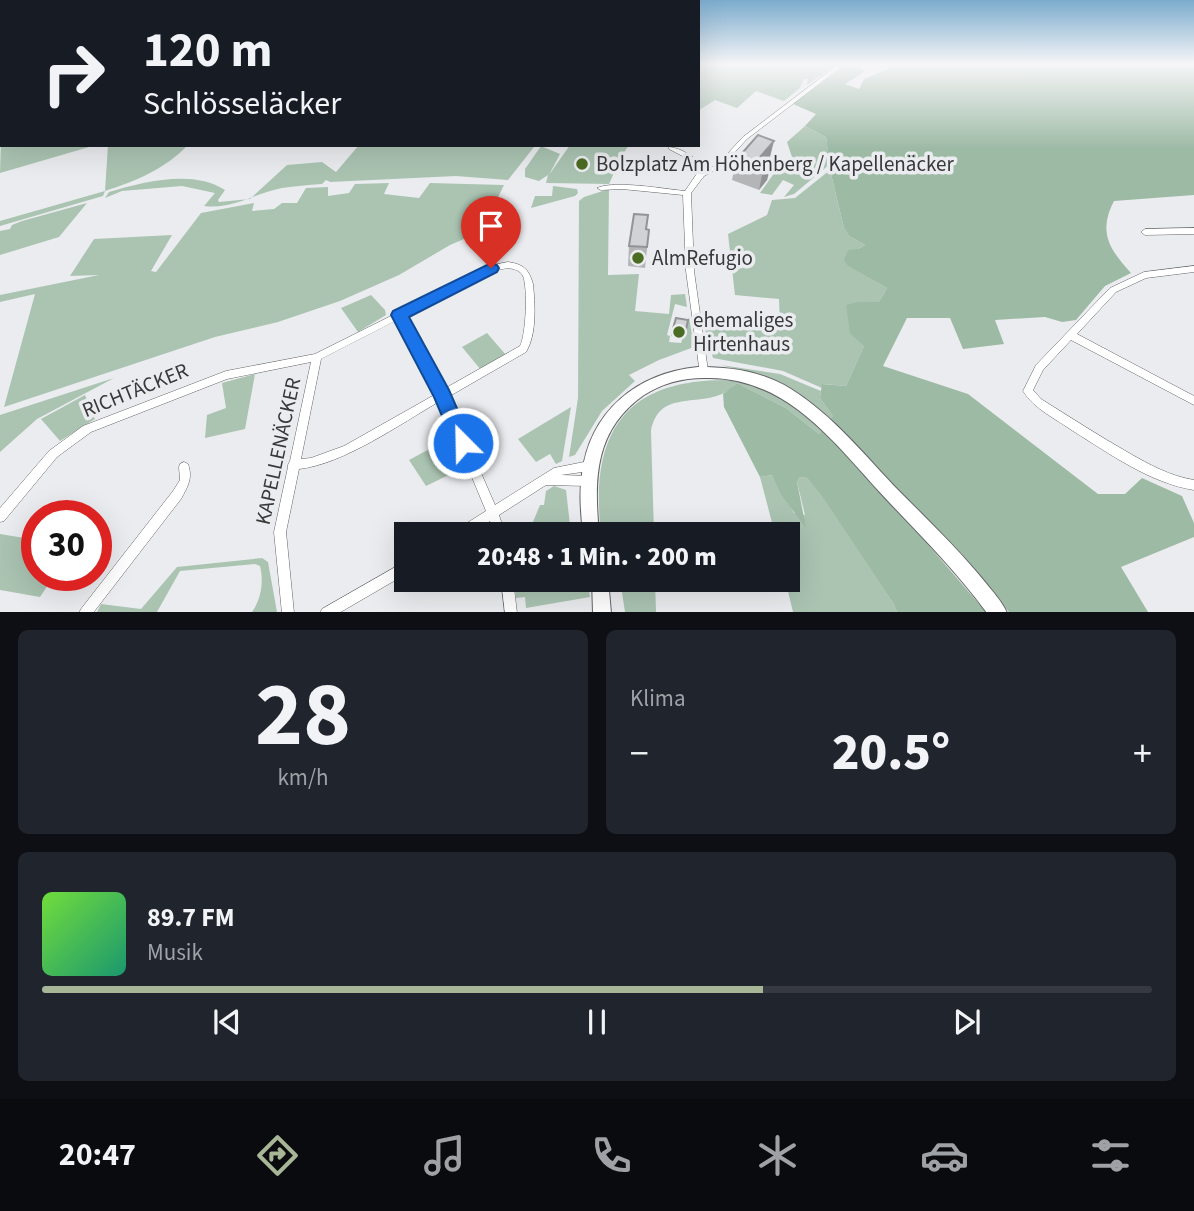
<!DOCTYPE html>
<html lang="de">
<meta charset="utf-8">
<style>
:root{--surface:#171b24;--page:#20242c;--text:#f1f3f6;--muted:#9ea1a6;--line:#363941;--accent:#a6b697}
body{margin:0;font-family:"Source Sans 3",sans-serif;background:var(--page);color:var(--text);height:100vh;display:flex;flex-direction:column;font-size:26px;white-space:nowrap}
*{box-sizing:border-box;margin:0}
p{font-size:23px;color:var(--muted)}
.icon{flex:none;width:38px;height:38px;fill:none;stroke:currentColor;stroke-width:2;stroke-linecap:round;stroke-linejoin:round}
.map{position:relative;height:612px;overflow:hidden}
.panel{display:flex;flex-direction:column;gap:18px;padding:18px;background:#0d0f14;flex:1}
.panel>*{flex:none}
.hud{position:absolute;left:0px;top:0px;width:700px;height:147px;box-shadow:0 7px 28px #0002;background:#171b24;color:var(--text);overflow:hidden}
.speed{position:absolute;left:21px;top:500px;display:flex;gap:14px;font-size:35px;font-weight:700;text-align:center}
.speed>*{display:grid;place-content:center;width:91px;height:91px;border-radius:50%;background:var(--surface);box-shadow:0 7px 28px #0002;line-height:1}
.speed .limit{border:10px solid #d22;background:#fff;color:#111}
.pin{position:absolute;display:grid;place-items:center;width:60px;height:60px;color:#fff;margin:-72px -30px;border-radius:50% 50% 50% 0;rotate:-45deg;box-shadow:0 0 7px #0007}
.pin .icon{rotate:45deg}
.me{position:absolute;width:77px;margin:-38px;rotate:337deg;stroke-linejoin:round;filter:drop-shadow(0 0 5px #0008)}
.turn{display:flex;align-items:center;gap:24px;height:147px;padding:0 28px;font-size:32px}
.turn .icon{width:91px;height:91px;stroke-width:2.5}
.turn b{display:block;font-size:49px;line-height:60px}
.big{font-size:52px;font-weight:800;line-height:1.1}
.panel .widget{flex:1;display:flex;flex-direction:column;justify-content:center;gap:10px;min-width:0;padding:0 24px;border-radius:10px;background:var(--page)}
.panel .dial{align-items:center;gap:0}
.dial b{font-size:91px;line-height:1}
.song{display:flex;align-items:center;gap:21px}
.cover{width:84px;height:84px;border-radius:10px;background:linear-gradient(135deg,hsl(100 70% 55%),hsl(160 70% 35%))}
.played{height:7px;border-radius:4px;background:linear-gradient(90deg,var(--accent) 65%,var(--line) 65%)}
.keys{display:flex;justify-content:space-around;direction:ltr}
.heat{display:flex;justify-content:space-between;align-items:center;font-size:38px;direction:ltr}
.panel .tiles{flex:1;display:grid;gap:18px;grid-template-columns:1fr 1fr}
.widget:last-child{grid-column:span 2}
.trip{position:absolute;left:394px;top:522px;width:406px;height:70px;border-radius:0px;background:var(--surface);box-shadow:0 7px 28px #0002;font-weight:800;line-height:70px;text-align:center}
.tabs{display:flex;height:112px;justify-content:space-around;align-items:center;background:#090b0e;color:var(--muted)}
.tabs .icon{width:49px;height:49px}
.tabs .on{color:var(--accent)}
.tabs b{font-size:32px;color:var(--text)}
.map>svg:first-child{display:block}
.green{fill:#abc4b2}
.forest{fill:#9dbaa5}
.lines{fill:none;stroke-linecap:round;stroke-linejoin:round}
.street-casing{stroke:#636466;stroke-width:1}
.secondary-casing{stroke:#636466;stroke-width:2}
.street{fill:#fff;fill-rule:evenodd}
.secondary{fill:#fff;fill-rule:evenodd}
.wall{fill:#b4b5b7}
.shaded-wall{fill:#929395}
.building{fill:#d1d2d5;stroke:#929395;stroke-width:2}
.route{fill:#1a73e8;stroke:#114b97;stroke-width:2}
.poi-dot{fill:#4b6c23;stroke:#ebecef;stroke-width:2.5}
.labels{text-anchor:middle;stroke-width:7;stroke-linejoin:round;paint-order:stroke}
.poi-label{font-size:21px;fill:#39393a;stroke:#ebecef;text-anchor:start}
.street-label{font-size:21px;fill:#39393a;stroke:#ebecef}
</style>
<div class="map">
<svg width="1194" height="613" viewBox="0 0 1194 613">
<rect width="100%" height="100%" fill="#ebecef"/>
<g class="green">
<path d="M 698,64 L 837,64 L 807,85 L 808,79 L 804,79 L 800,88 L 784,101 L 756,91 L 737,108 L 715,100 L 698,111 Z"/>
<path d="M 2,110 L 2,145 L 96,145 L 0,173 Z"/>
<path d="M 805,126 L 826,137 L 830,164 L 794,194 L 784,197 L 794,185 L 783,180 L 772,195 L 760,193 L 782,162 L 792,165 L 794,163 L 787,142 Z"/>
<path d="M 108,145 L 188,145 C 165,169 136,181 105,191 L 103,196 L 0,226 L 0,221 L 105,191 Z"/>
<path d="M 359,145 L 534,147 L 508,180 L 456,176 L 330,182 L 326,180 L 322,184 C 308,185 295,186 282,188 C 255,193 233,210 204,206 L 215,193 L 182,186 L 122,191 L 105,198 L 109,192 C 143,182 193,169 225,190 L 218,200 L 219,202 L 250,199 L 287,165 L 322,162 L 336,172 Z"/>
<path d="M 570,145 L 629,145 L 621,157 L 609,184 L 546,183 L 548,175 L 539,181 L 525,177 L 525,169 L 541,146 L 560,154 L 549,175 Z"/>
<path d="M 830,170 L 844,228 L 849,236 L 865,245 L 858,249 L 849,266 L 887,288 L 879,302 L 858,302 L 864,346 L 846,386 L 823,384 L 822,388 L 783,371 L 713,358 L 704,326 L 780,326 L 779,299 L 735,295 L 728,234 L 767,215 L 772,200 L 795,198 Z"/>
<path d="M 389,183 L 384,194 L 419,198 L 430,183 L 504,185 L 488,218 L 495,219 L 492,227 L 450,245 L 399,275 L 340,301 L 278,322 L 215,337 L 4,407 L 35,294 L 0,302 L 0,295 L 99,275 L 70,276 L 94,239 L 172,235 L 151,271 L 156,272 L 201,213 L 254,203 L 252,211 L 274,209 L 282,203 L 297,203 L 306,188 L 328,187 L 328,196 L 349,193 L 355,184 Z"/>
<path d="M 553,186 L 577,189 L 578,193 L 575,196 L 531,208 L 535,196 L 552,196 Z"/>
<path d="M 609,189 L 608,275 L 639,274 L 635,311 L 669,314 L 671,295 L 685,294 L 687,307 L 675,304 L 667,335 L 670,336 L 669,342 L 681,343 L 689,317 L 694,347 L 659,360 L 629,375 L 635,381 L 602,411 L 575,455 L 569,457 L 578,398 L 579,201 L 584,197 Z"/>
<path d="M 87,203 L 59,237 L 0,255 L 0,231 L 10,229 L 12,225 L 22,221 Z"/>
<path d="M 371,295 L 385,310 L 386,315 L 358,332 L 341,308 Z"/>
<path d="M 487,333 L 506,355 L 481,370 L 462,347 Z"/>
<path d="M 721,365 L 780,374 L 816,389 L 821,391 L 820,398 L 834,417 L 831,420 L 793,391 L 750,373 Z"/>
<path d="M 255,374 L 245,429 L 205,438 L 207,415 L 226,408 L 222,383 Z"/>
<path d="M 114,378 L 37,419 L 0,452 L 0,415 Z"/>
<path d="M 725,380 C 766,384 793,405 823,429 L 819,434 L 786,408 L 737,383 C 733,386 728,391 724,393 C 695,407 659,390 651,431 L 654,534 L 601,534 C 590,437 621,380 725,380 Z"/>
<path d="M 85,395 L 95,419 L 60,441 L 41,419 Z"/>
<path d="M 571,407 L 562,461 L 556,464 L 550,454 L 536,462 L 518,439 Z"/>
<path d="M 448,439 L 459,470 L 426,486 L 409,460 Z"/>
<path d="M 772,475 L 794,513 L 805,515 L 797,482 L 800,477 L 807,478 L 822,495 L 893,603 L 897,612 L 793,612 L 785,579 L 788,534 L 775,534 L 760,477 Z"/>
<path d="M 554,486 L 566,490 L 571,534 L 528,534 L 540,505 L 544,505 L 546,491 Z"/>
<path d="M 0,534 L 37,540 L 37,576 L 54,576 L 40,597 L 0,590 Z"/>
<path d="M 262,558 L 268,562 L 277,612 L 252,612 C 261,599 264,582 260,566 L 255,564 L 180,571 L 157,612 L 97,612 L 101,604 L 141,609 L 177,567 Z"/>
<path d="M 514,579 L 587,579 L 590,597 L 526,608 L 525,597 L 516,598 Z"/>
<path d="M 620,579 L 655,579 L 656,612 L 625,612 Z"/>
</g>
<g class="forest">
<path d="M 847,64 L 858,64 L 864,72 L 845,84 L 859,89 L 864,79 L 899,64 L 1194,64 L 1194,195 L 1114,201 C 1098,232 1109,249 1131,273 L 1105,286 L 1076,320 L 1062,322 L 1045,317 L 995,320 L 1004,344 L 963,349 L 950,318 L 907,318 L 883,366 L 968,394 L 1098,494 L 1125,494 L 1142,478 L 1182,496 L 1194,523 L 1194,537 L 1121,567 L 1148,612 L 1009,612 L 936,530 L 831,420 L 833,416 L 820,398 L 822,384 L 846,386 L 864,346 L 850,333 L 846,305 L 858,302 L 879,302 L 887,288 L 848,266 L 844,260 L 848,250 L 858,249 L 865,245 L 849,236 L 844,228 L 831,174 L 826,137 L 805,126 L 816,114 L 793,104 Z"/>
<path d="M 737,383 L 786,408 L 819,434 L 823,429 L 900,512 L 986,612 L 897,612 L 893,603 L 822,496 L 807,478 L 800,477 L 797,482 L 806,528 L 782,496 L 772,475 L 760,477 L 724,407 L 723,394 Z"/>
</g>
<g class="lines">
<g class="street-casing">
<g id="street">
<path d="M 839,64 L 845,64 L 747,139 L 721,167 L 704,176 L 691,193 L 694,271 L 708,371 L 706,374 L 703,375 L 700,374 L 686,271 L 683,195 L 622,189 L 601,190 L 597,188 C 615,180 664,189 685,191 L 698,172 L 701,171 L 690,160 L 669,149 L 669,147 C 683,148 696,159 707,169 L 717,165 L 743,137 Z"/>
<path d="M 1194,228 L 1194,234 L 1145,235 L 1141,232 L 1145,229 Z"/>
<path d="M 508,262 C 523,264 529,269 533,284 C 535,304 537,334 526,352 L 448,397 L 495,505 L 554,468 L 589,461 L 593,463 L 594,466 L 593,469 L 589,471 L 561,475 L 588,476 L 592,477 L 593,481 L 592,485 L 588,486 L 546,485 L 499,515 L 505,534 L 493,534 L 490,521 L 471,534 L 454,534 L 456,530 L 486,511 L 440,401 C 400,424 344,464 299,469 L 286,532 L 294,613 L 282,613 L 274,532 L 288,467 L 288,465 L 290,461 L 311,362 L 227,379 L 91,432 L 57,457 L 4,521 L 0,522 L 0,508 L 49,451 L 83,426 L 226,371 L 315,354 L 493,265 ZM 508,268 C 514,269 520,270 523,276 C 528,288 526,335 520,346 L 444,389 L 404,317 L 498,270 ZM 397,320 L 436,394 L 344,446 L 311,458 L 301,459 L 321,359 Z"/>
<path d="M 1194,266 L 1194,272 L 1146,278 L 1116,292 L 1077,334 L 1194,396 L 1194,405 L 1071,340 L 1043,370 L 1033,390 L 1041,399 C 1070,417 1099,436 1129,453 C 1150,465 1170,476 1194,480 L 1194,490 C 1150,483 1110,454 1073,431 C 1056,419 1034,409 1023,391 L 1036,365 L 1110,288 L 1144,272 Z"/>
<path d="M 184,462 L 188,464 C 193,478 188,486 181,499 L 93,613 L 79,613 L 81,609 L 173,491 L 180,480 L 179,467 L 180,464 Z"/>
<path d="M 406,561 L 406,574 L 339,613 L 320,613 L 322,609 Z"/>
<path d="M 501,579 L 513,579 L 517,613 L 505,613 Z"/>
</g>
</g>
<g class="secondary-casing">
<g id="secondary">
<path d="M 698,367 C 731,367 762,371 791,389 C 834,416 865,456 900,492 C 929,521 959,550 985,582 C 992,591 1002,601 1007,613 L 987,613 C 957,572 922,537 888,501 C 837,447 791,379 710,378 C 686,377 664,382 644,395 C 594,430 594,479 599,534 L 583,534 C 581,514 579,494 582,474 C 590,411 637,373 698,367 Z"/>
<path d="M 592,579 L 608,579 L 611,613 L 593,613 Z"/>
</g>
</g>
<use href="#street" class="street"/>
<use href="#secondary" class="secondary"/>
</g>
<g class="wall">
<path d="M 770,159 L 772,160 L 767,180 L 759,190 L 732,180 L 736,160 Z"/>
<path d="M 647,229 L 649,230 L 645,268 L 628,266 L 629,246 Z"/>
<path d="M 688,320 L 684,338 L 671,336 L 672,332 Z"/>
</g>
<g class="shaded-wall">
<path d="M 774,141 L 769,161 L 761,156 Z"/>
<path d="M 772,160 L 767,180 L 759,190 L 763,170 Z"/>
</g>
<g class="building">
<path d="M 758,135 L 774,141 L 761,156 L 772,160 L 763,170 L 736,160 Z"/>
<path d="M 634,214 L 648,215 L 646,229 L 649,230 L 647,247 L 629,246 Z"/>
<path d="M 676,318 L 688,320 L 685,335 L 672,332 Z"/>
</g>
<linearGradient id="sky" x2="0" y2="1"><stop stop-color="#7babcd"/><stop offset="0.43" stop-color="#f6f6f8"/><stop offset="1" stop-color="#f6f6f8" stop-opacity="0"/></linearGradient>
<rect width="1194" height="149" fill="url(#sky)"/>
<path class="route" d="M 491,263 L 497,265 L 499,268 L 497,272 L 409,317 L 449,390 L 472,443 L 469,449 L 463,451 L 456,449 L 434,397 L 391,315 L 393,311 Z"/>
<g class="poi-dot">
<circle cx="582" cy="164" r="7"/>
<circle cx="638" cy="258" r="7"/>
<circle cx="679" cy="332" r="7"/>
</g>
<g class="labels">
<g class="poi-label">
<text x="596" y="171">Bolzplatz Am Höhenberg / Kapellenäcker</text>
<text x="652" y="265">AlmRefugio</text>
<text x="693" y="327">ehemaliges<tspan x="693" dy="24">Hirtenhaus</tspan></text>
</g>
<g class="street-label">
<text transform="translate(135 390) rotate(-22)" y="7">RICHTÄCKER</text>
<text transform="translate(278 451) rotate(-78)" y="7">KAPELLENÄCKER</text>
</g>
</g>
</svg>
<div class="speed"><div class="limit">30</div></div>
<div class="pin" style="left:491px;top:268px;background:#d93025"><svg class="icon" aria-label="arrive" viewBox="0 0 24 24"><path d="M6 21V4h12l-3 4 3 4H6"/></svg></div>
<svg class="me" style="left:463px;top:443px" viewBox="-20 -20 40 40"><circle r="17" fill="#1a73e8" stroke="#fff" stroke-width="3"/><path d="M0-11L8 9 0 5-8 9z" fill="#fff"/></svg>
<div class="trip">20:48 · 1 Min. · 200 m</div>
<div class="hud">
<div class="turn"><svg class="icon" aria-label="right" viewBox="0 0 24 24"><path d="M7 20v-9h11M14 6l5 5-5 5"/></svg><div><b>120 m</b>Schlösseläcker</div></div>
</div>
</div>
<section class="panel">
<div class="tiles">
<div class="widget dial"><b>28</b><p>km/h</p></div>
<div class="widget"><p>Klima</p>
<div class="heat"><a>−</a><b class="big">20.5°</b><a>+</a></div>
</div>
<div class="widget">
<div class="song"><i class="cover"></i><div><b>89.7 FM</b><p>Musik</p></div></div>
<div class="played"></div>
<div class="keys"><svg class="icon" aria-label="previous" viewBox="0 0 24 24"><path d="M18 5L8 12l10 7zM5 5v14"/></svg><svg class="icon" aria-label="pause" viewBox="0 0 24 24"><path d="M8 5v14M16 5v14"/></svg><svg class="icon" aria-label="next" viewBox="0 0 24 24"><path d="M6 5l10 7-10 7zM19 5v14"/></svg></div>
</div>
</div>
</section>
<nav class="tabs">
<b>20:47</b>
<svg class="icon on" aria-label="directions" viewBox="0 0 24 24"><path d="M12 3l9 9-9 9-9-9zM9 14v-3h6M13 9l2 2-2 2"/></svg>
<svg class="icon" aria-label="music" viewBox="0 0 24 24"><path d="M9 18V5l10-2v13"/><circle cx="6" cy="18" r="3"/><circle cx="16" cy="16" r="3"/></svg>
<svg class="icon" aria-label="phone" viewBox="0 0 24 24"><path d="M5 4h4l2 5-3 2q2 4 5 5l2-3 5 2v4C11 20 4 13 5 4z"/></svg>
<svg class="icon" aria-label="climate" viewBox="0 0 24 24"><path d="M12 3v18M4 7l16 10M4 17L20 7"/></svg>
<svg class="icon" aria-label="car" viewBox="0 0 24 24"><path d="M5 17H2v-5l4-1 3-4h7l3 4 3 1v5h-3M9 17h6M6 11h13"/><circle cx="7" cy="17" r="2"/><circle cx="17" cy="17" r="2"/></svg>
<svg class="icon" aria-label="filters" viewBox="0 0 24 24"><path d="M4 7h16M4 17h16"/><circle cx="9" cy="7" r="2"/><circle cx="15" cy="17" r="2"/></svg>
</nav>
